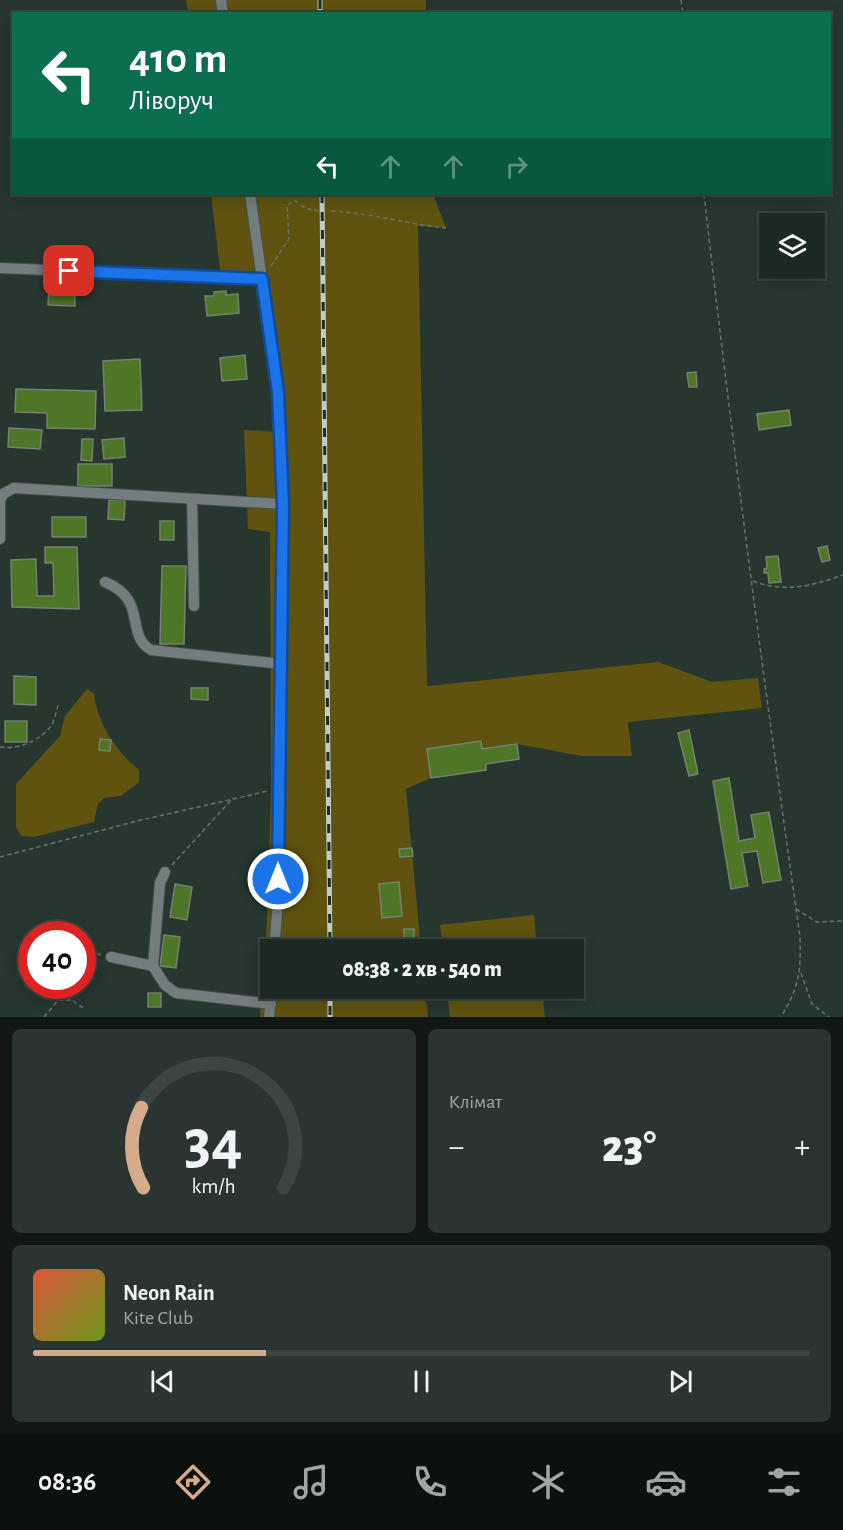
<!DOCTYPE html>
<html lang="uk">
<meta charset="utf-8">
<style>
:root{--surface:#1d2924;--page:#2a3531;--text:#f1f3f6;--muted:#a0a6a6;--line:#3b4541;--accent:#d6ab8b}
body{margin:0;font-family:"Alegreya Sans",sans-serif;background:var(--page);color:var(--text);height:100vh;display:flex;flex-direction:column;font-size:22px;white-space:nowrap}
*{box-sizing:border-box;margin:0}
p{font-size:20px;color:var(--muted)}
.icon{flex:none;width:33px;height:33px;fill:none;stroke:currentColor;stroke-width:2;stroke-linecap:round;stroke-linejoin:round}
.map{position:relative;height:1017px;overflow:hidden}
.side{display:flex;flex-direction:column;gap:12px;padding:12px;background:#101714;flex:1}
.side>*{flex:none}
.guide{position:absolute;left:12px;top:12px;width:819px;height:183px;border-radius:0px;box-shadow:0 3px 15px #0003,0 0 0 2px var(--line);background:#0b6e4f;color:#fff;overflow:hidden}
.buttons{position:absolute;left:759px;top:213px;display:grid;gap:12px}
.buttons a{display:grid;place-items:center;width:66px;height:66px;border-radius:0px;background:var(--surface);box-shadow:0 3px 15px #0003,0 0 0 2px var(--line);font-size:30px}
.speed{position:absolute;left:18px;top:921px;display:flex;gap:12px;font-size:30px;font-weight:700;text-align:center}
.speed>*{display:grid;place-content:center;width:78px;height:78px;border-radius:50%;background:var(--surface);box-shadow:0 3px 15px #0003,0 0 0 2px var(--line);line-height:1}
.speed .limit{border:9px solid #d22;background:#fff;color:#111}
.pin{position:absolute;display:grid;place-items:center;width:51px;height:51px;color:#fff;margin:-26px;border-radius:12px;box-shadow:0 3px 9px #0006}
.me{position:absolute;width:66px;margin:-33px;rotate:0deg;stroke-linejoin:round;filter:drop-shadow(0 0 4px #0008)}
.turn{display:flex;align-items:center;gap:21px;height:126px;padding:0 18px;font-size:27px}
.turn .icon{width:78px;height:78px;stroke-width:2.5}
.turn b{display:block;font-size:42px;line-height:51px}
.lanes{display:flex;align-items:center;height:57px;padding:0 18px;background:#0003;justify-content:center;gap:30px;direction:ltr}
.lanes .off{opacity:.35}
.big{font-size:45px;font-weight:800;line-height:1.1}
.side .card{flex:1;display:flex;flex-direction:column;justify-content:center;gap:9px;min-width:0;padding:0 21px;border-radius:9px;background:var(--page)}
.side .dial{align-items:center;gap:0}
.dial svg{height:156px;overflow:visible;fill:none;stroke:var(--line);stroke-width:7;stroke-linecap:round;text-anchor:middle}
.dial text{fill:var(--text);stroke:none}
.song{display:flex;align-items:center;gap:18px}
.cover{width:72px;height:72px;border-radius:9px;background:linear-gradient(135deg,hsl(10 70% 55%),hsl(80 70% 35%))}
.played{height:6px;border-radius:3px;background:linear-gradient(90deg,var(--accent) 30%,var(--line) 30%)}
.keys{display:flex;justify-content:space-around;direction:ltr}
.heat{display:flex;justify-content:space-between;align-items:center;font-size:33px;direction:ltr}
.side .tiles{flex:1;display:grid;gap:12px;grid-template-columns:1fr 1fr}
.card:last-child{grid-column:span 2}
.trip{position:absolute;left:260px;top:939px;width:324px;height:60px;border-radius:0px;background:var(--surface);box-shadow:0 3px 15px #0003,0 0 0 2px var(--line);font-weight:800;line-height:60px;text-align:center}
.menu{display:flex;height:96px;justify-content:space-around;align-items:center;background:#0c100e;color:var(--muted)}
.menu .icon{width:42px;height:42px}
.menu .active{color:var(--accent)}
.menu b{font-size:27px;color:var(--text)}
.map>svg:first-child{display:block}
.green{fill:#605310}
.building{fill:#4d7626;stroke:#778071;stroke-width:1.5}
.lines{fill:none;stroke-linecap:round;stroke-linejoin:round}
.minor-casing{stroke:#43524c;stroke-width:12}
.path{stroke:#65736d;stroke-width:1.5;stroke-dasharray:4.5 3;stroke-linecap:butt}
.minor{stroke:#747d7e;stroke-width:10}
.rail-casing{stroke:#c1ccc6;stroke-width:5}
.rail{stroke:#1d2d26;stroke-width:3;stroke-dasharray:9;stroke-linecap:butt}
.route-casing{stroke:#114b97;stroke-width:15}
.route{stroke:#1a73e8;stroke-width:10}
</style>
<div class="map">
<svg width="843" height="1017" viewBox="0 0 843 1017">
<rect width="100%" height="100%" fill="#273730"/>
<g class="green">
<path d="M 186,0 L 426,0 L 426,13 L 188,13 Z"/>
<path d="M 211,194 L 433,194 L 446,228 L 418,226 L 427,686 L 658,662 L 712,682 L 758,678 L 762,708 L 628,722 L 632,756 L 582,756 L 517,744 L 482,749 L 481,741 L 427,749 L 431,778 L 406,789 L 421,949 L 270,950 L 270,988 L 425,989 L 428,1017 L 260,1017 L 267,922 L 271,790 L 270,532 L 248,529 L 244,430 L 279,432 L 262,279 L 221,277 Z"/>
<path d="M 87,689 L 94,694 C 98,725 116,751 139,770 L 139,782 L 121,796 L 104,798 L 98,804 L 94,822 L 34,837 L 21,836 L 16,827 L 16,784 L 60,736 L 65,716 Z"/>
<path d="M 534,915 L 537,949 L 443,949 L 440,925 Z"/>
<path d="M 447,989 L 542,989 L 545,1017 L 450,1017 Z"/>
</g>
<g class="building">
<path d="M 49,284 L 75,285 L 75,306 L 48,305 Z"/>
<path d="M 226,291 L 226,295 L 238,294 L 239,313 L 207,316 L 205,296 L 214,296 L 214,292 Z"/>
<path d="M 245,355 L 247,379 L 222,381 L 220,358 Z"/>
<path d="M 140,359 L 142,410 L 105,411 L 103,361 Z"/>
<path d="M 696,372 L 697,387 L 689,387 L 687,373 Z"/>
<path d="M 16,389 L 96,391 L 95,429 L 47,428 L 47,413 L 15,412 Z"/>
<path d="M 789,410 L 791,425 L 759,430 L 757,414 Z"/>
<path d="M 9,428 L 42,430 L 40,449 L 8,447 Z"/>
<path d="M 124,438 L 125,457 L 104,459 L 102,440 Z"/>
<path d="M 82,439 L 93,439 L 92,461 L 81,460 Z"/>
<rect x="78" y="464" width="34" height="22"/>
<path d="M 109,500 L 125,500 L 124,520 L 108,519 Z"/>
<rect x="52" y="517" width="34" height="20"/>
<rect x="160" y="521" width="14" height="19"/>
<path d="M 827,546 L 830,560 L 822,562 L 818,548 Z"/>
<path d="M 45,547 L 77,547 L 79,609 L 12,607 L 11,560 L 36,559 L 37,596 L 54,596 L 53,563 L 45,563 Z"/>
<path d="M 778,556 L 781,582 L 769,583 L 768,573 L 764,573 L 764,569 L 767,568 L 766,557 Z"/>
<path d="M 162,566 L 186,566 L 184,644 L 160,644 Z"/>
<path d="M 14,676 L 36,677 L 36,705 L 14,704 Z"/>
<path d="M 191,688 L 208,688 L 208,700 L 191,699 Z"/>
<rect x="5" y="721" width="22" height="21"/>
<path d="M 689,730 L 698,774 L 689,776 L 678,733 Z"/>
<path d="M 100,739 L 111,740 L 110,751 L 99,750 Z"/>
<path d="M 481,741 L 482,749 L 517,744 L 519,759 L 486,764 L 486,770 L 431,778 L 427,749 Z"/>
<path d="M 729,778 L 739,841 L 755,838 L 751,815 L 769,812 L 781,880 L 763,883 L 757,851 L 742,853 L 748,886 L 731,889 L 713,781 Z"/>
<path d="M 412,848 L 413,856 L 400,857 L 399,849 Z"/>
<path d="M 399,882 L 402,916 L 382,918 L 379,884 Z"/>
<path d="M 175,884 L 192,887 L 187,920 L 170,917 Z"/>
<rect x="404" y="929" width="10" height="13"/>
<path d="M 164,935 L 180,937 L 176,968 L 160,966 Z"/>
<rect x="148" y="993" width="13" height="14"/>
</g>
<g class="lines">
<g class="minor-casing">
<g id="minor">
<path d="M 221,0 L 223,14"/>
<path d="M 250,194 L 278,392 L 283,504 L 278,902 L 274,950"/>
<path d="M 0,268 L 262,279"/>
<path d="M 192,500 L 194,606"/>
<path d="M 0,539 L 0,501 L 3,494 L 14,488 L 283,504"/>
<path d="M 105,582 C 149,600 124,634 151,650 L 282,664"/>
<path d="M 165,872 L 160,883 L 153,966 L 165,985 L 176,993 L 271,1004"/>
<path d="M 111,957 L 153,966"/>
<path d="M 269,1017 L 272,988"/>
</g>
</g>
<g class="path">
<path d="M 681,0 L 683,14"/>
<path d="M 704,194 C 732,442 765,690 800,937 C 801,972 799,987 781,1017"/>
<path d="M 331,211 C 371,213 407,224 446,228"/>
<path d="M 271,266 L 289,239 L 287,205 L 296,201 L 305,208 L 319,211"/>
<path d="M 753,581 C 784,593 812,586 843,575"/>
<path d="M 0,747 C 17,750 40,741 51,726 C 55,720 56,710 59,703"/>
<path d="M 0,857 L 137,821 L 268,791"/>
<path d="M 172,865 L 233,798"/>
<path d="M 796,909 L 817,922 L 843,921"/>
<path d="M 82,950 L 102,955"/>
<path d="M 801,973 L 812,1004 L 829,1017"/>
<path d="M 57,986 L 58,999"/>
<path d="M 44,1017 L 58,1000 L 72,1000 L 83,1008"/>
</g>
<use href="#minor" class="minor"/>
<g class="rail-casing">
<g id="rail">
<path d="M 320,0 L 320,14"/>
<path d="M 322,194 L 330,950"/>
<path d="M 330,988 L 330,1017"/>
</g>
</g>
<use href="#rail" class="rail"/>
</g>
<g class="lines">
<g class="route-casing">
<path id="route" d="M 69,271 L 262,279 L 278,392 L 283,504 L 278,879"/>
</g>
<use href="#route" class="route"/>
</g>
</svg>
<div class="buttons">
<a><svg class="icon" aria-label="layers" viewBox="0 0 24 24"><path d="M12 4l9 5-9 5-9-5zM3 14l9 5 9-5"/></svg></a>
</div>
<div class="speed"><div class="limit">40</div></div>
<div class="pin" style="left:69px;top:271px;background:#d93025"><svg class="icon" aria-label="arrive" viewBox="0 0 24 24"><path d="M6 21V4h12l-3 4 3 4H6"/></svg></div>
<svg class="me" style="left:278px;top:879px" viewBox="-20 -20 40 40"><circle r="17" fill="#1a73e8" stroke="#fff" stroke-width="3"/><path d="M0-11L8 9 0 5-8 9z" fill="#fff"/></svg>
<div class="trip">08:38 · 2 хв · 540 m</div>
<div class="guide">
<div class="turn"><svg class="icon" aria-label="left" viewBox="0 0 24 24"><path d="M17 20v-9H6M10 6l-5 5 5 5"/></svg><div><b>410 m</b>Ліворуч</div></div>
<div class="lanes"><svg class="icon" aria-label="left" viewBox="0 0 24 24"><path d="M17 20v-9H6M10 6l-5 5 5 5"/></svg><svg class="icon off" aria-label="ahead" viewBox="0 0 24 24"><path d="M12 20V5M6 11l6-6 6 6"/></svg><svg class="icon off" aria-label="ahead" viewBox="0 0 24 24"><path d="M12 20V5M6 11l6-6 6 6"/></svg><svg class="icon off" aria-label="right" viewBox="0 0 24 24"><path d="M7 20v-9h11M14 6l5 5-5 5"/></svg></div>
</div>
</div>
<section class="side">
<div class="tiles">
<div class="card dial"><svg viewBox="0 0 100 80">
<path d="M14 69A42 42 0 1 1 86 69"/>
<path d="M14 69A42 42 0 0 1 13 28" stroke="#d6ab8b"/>
<text x="50" y="56" font-size="32" font-weight="700">34</text>
<text x="50" y="72" font-size="11">km/h</text>
</svg></div>
<div class="card"><p>Клімат</p>
<div class="heat"><a>−</a><b class="big">23°</b><a>+</a></div>
</div>
<div class="card">
<div class="song"><i class="cover"></i><div><b>Neon Rain</b><p>Kite Club</p></div></div>
<div class="played"></div>
<div class="keys"><svg class="icon" aria-label="previous" viewBox="0 0 24 24"><path d="M18 5L8 12l10 7zM5 5v14"/></svg><svg class="icon" aria-label="pause" viewBox="0 0 24 24"><path d="M8 5v14M16 5v14"/></svg><svg class="icon" aria-label="next" viewBox="0 0 24 24"><path d="M6 5l10 7-10 7zM19 5v14"/></svg></div>
</div>
</div>
</section>
<nav class="menu">
<b>08:36</b>
<svg class="icon active" aria-label="directions" viewBox="0 0 24 24"><path d="M12 3l9 9-9 9-9-9zM9 14v-3h6M13 9l2 2-2 2"/></svg>
<svg class="icon" aria-label="music" viewBox="0 0 24 24"><path d="M9 18V5l10-2v13"/><circle cx="6" cy="18" r="3"/><circle cx="16" cy="16" r="3"/></svg>
<svg class="icon" aria-label="phone" viewBox="0 0 24 24"><path d="M5 4h4l2 5-3 2q2 4 5 5l2-3 5 2v4C11 20 4 13 5 4z"/></svg>
<svg class="icon" aria-label="climate" viewBox="0 0 24 24"><path d="M12 3v18M4 7l16 10M4 17L20 7"/></svg>
<svg class="icon" aria-label="car" viewBox="0 0 24 24"><path d="M5 17H2v-5l4-1 3-4h7l3 4 3 1v5h-3M9 17h6M6 11h13"/><circle cx="7" cy="17" r="2"/><circle cx="17" cy="17" r="2"/></svg>
<svg class="icon" aria-label="filters" viewBox="0 0 24 24"><path d="M4 7h16M4 17h16"/><circle cx="9" cy="7" r="2"/><circle cx="15" cy="17" r="2"/></svg>
</nav>
